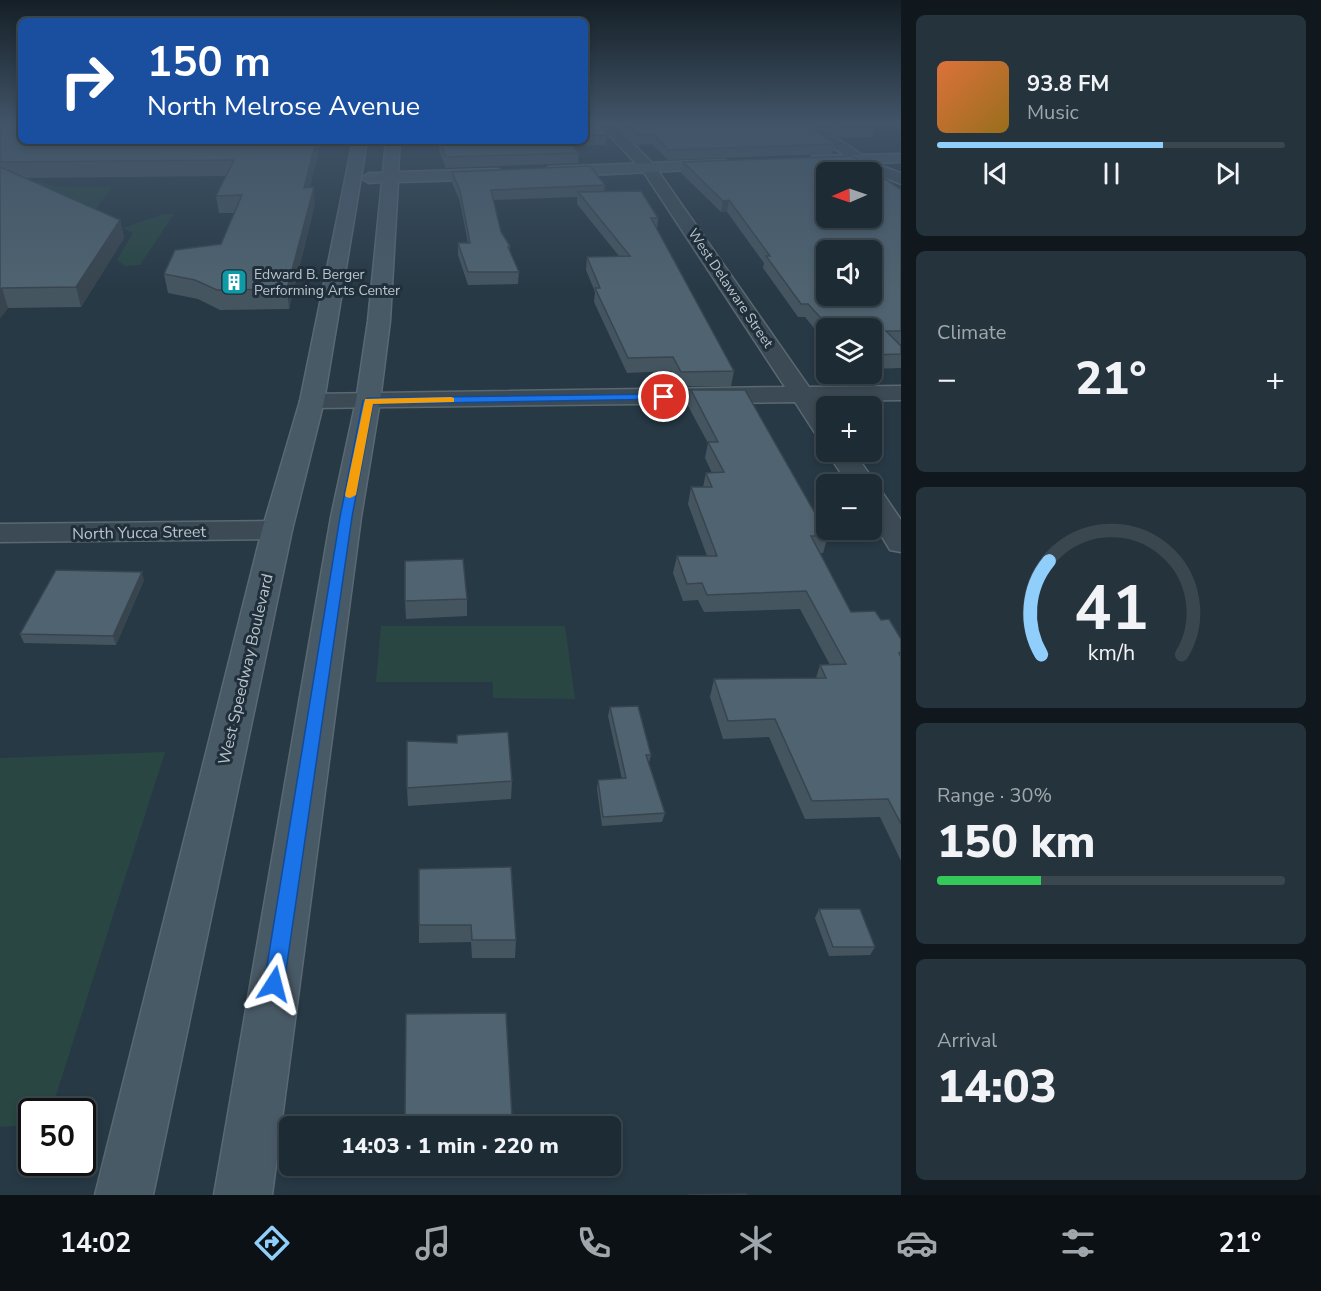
<!DOCTYPE html>
<meta charset="utf-8">
<style>
:root{--surface:#1d2b34;--page:#25333c;--text:#f1f3f6;--muted:#a0a7ac;--line:#3b474f;--accent:#90cefb}
body{margin:0;font-family:"Nunito Sans",sans-serif;background:var(--page);color:var(--text);height:100vh;display:flex;flex-direction:column;font-size:22px;white-space:nowrap}
*{box-sizing:border-box;margin:0}
p{font-size:20px;color:var(--muted)}
.icon{flex:none;width:33px;height:33px;fill:none;stroke:currentColor;stroke-width:2;stroke-linecap:round;stroke-linejoin:round}
.map{position:relative;flex:1;overflow:hidden}
.side{display:flex;flex-direction:column;gap:15px;padding:15px;background:#10181d;width:420px}
.side>*{flex:none}
.hud{position:absolute;left:18px;top:18px;width:570px;height:126px;border-radius:9px;box-shadow:0 3px 9px #0003,0 0 0 2px var(--line);background:#1a4fa0;color:#fff;overflow:hidden}
.needle{width:39px;rotate:268deg}
.fabs{position:absolute;left:816px;top:162px;display:grid;gap:12px}
.fabs a{display:grid;place-items:center;width:66px;height:66px;border-radius:9px;background:var(--surface);box-shadow:0 3px 9px #0003,0 0 0 2px var(--line);font-size:30px}
.speed{position:absolute;left:18px;top:1098px;display:flex;gap:12px;font-size:30px;font-weight:700;text-align:center}
.speed>*{display:grid;place-content:center;width:78px;height:78px;border-radius:50%;background:var(--surface);box-shadow:0 3px 9px #0003,0 0 0 2px var(--line);line-height:1}
.speed .limit{border:3px solid #111;border-radius:9px;background:#fff;color:#111}
.pin{position:absolute;display:grid;place-items:center;width:51px;height:51px;color:#fff;margin:-26px;border:3px solid #fff;border-radius:50%;box-shadow:0 2px 6px #0007}
.me{position:absolute;width:66px;margin:-33px;rotate:9deg;stroke-linejoin:round;filter:drop-shadow(0 0 4px #0008)}
.turn{display:flex;align-items:center;gap:21px;height:126px;padding:0 30px;font-size:27px}
.turn .icon{width:78px;height:78px;stroke-width:2.5}
.turn b{display:block;font-size:42px;line-height:51px}
.big{font-size:45px;font-weight:800;line-height:1.1}
.side .widget{flex:1;display:flex;flex-direction:column;justify-content:center;gap:9px;min-width:0;padding:0 21px;border-radius:9px;background:var(--page)}
.side .dial{align-items:center;gap:0}
.dial svg{height:156px;overflow:visible;fill:none;stroke:var(--line);stroke-width:7;stroke-linecap:round;text-anchor:middle}
.dial text{fill:var(--text);stroke:none}
.song{display:flex;align-items:center;gap:18px}
.cover{width:72px;height:72px;border-radius:9px;background:linear-gradient(135deg,hsl(20 70% 55%),hsl(40 70% 35%))}
.played{height:6px;border-radius:3px;background:linear-gradient(90deg,var(--accent) 65%,var(--line) 65%)}
.keys{display:flex;justify-content:space-around;direction:ltr}
.heat{display:flex;justify-content:space-between;align-items:center;font-size:33px;direction:ltr}
.charge{height:9px;border-radius:4px;background:linear-gradient(90deg,#34c759 30%,var(--line) 0)}
.trip{position:absolute;left:279px;top:1116px;width:342px;height:60px;border-radius:9px;background:var(--surface);box-shadow:0 3px 9px #0003,0 0 0 2px var(--line);font-weight:800;line-height:60px;text-align:center}
.menu{display:flex;height:96px;justify-content:space-around;align-items:center;background:#0c1115;color:var(--muted)}
.menu .icon{width:42px;height:42px}
.menu .active{color:var(--accent)}
.menu b{font-size:27px;color:var(--text)}
main{display:flex;flex:1;min-height:0}
.map>svg:first-child{display:block}
.green{fill:#294643}
.lines{fill:none;stroke-linecap:round;stroke-linejoin:round}
.minor-casing{stroke:#5a6871;stroke-width:3}
.secondary-casing{stroke:#5a6871;stroke-width:3}
.minor{fill:#3b4a54;fill-rule:evenodd}
.secondary{fill:#495a67;fill-rule:evenodd}
.wall{fill:#455560}
.shaded-wall{fill:#38454e}
.building{fill:#506370;stroke:#38454e;stroke-width:1.5;fill-rule:evenodd}
.route{fill:#1a73e8;stroke:#114b97;stroke-width:1.5}
.slow{fill:#f59e0b}
.labels{text-anchor:middle;stroke-width:6;stroke-linejoin:round;paint-order:stroke}
.far-poi-label{font-size:14px;fill:#b9c5cd;stroke:#202f3a;text-anchor:start}
.far-street-label{font-size:14px;fill:#b9c5cd;stroke:#202f3a}
.street-label{font-size:16px;fill:#b9c5cd;stroke:#202f3a}
</style>
<main>
<div class="map">
<svg width="901" height="1195" viewBox="0 0 901 1195">
<rect width="100%" height="100%" fill="#273945"/>
<g class="green">
<path d="M 38,181 L 56,187 L 112,187 L 92,214 L 4,218 Z"/>
<path d="M 163,214 L 174,214 L 140,265 L 125,266 L 117,260 L 133,233 L 123,228 Z"/>
<path d="M 381,626 L 565,626 L 575,699 L 493,698 L 493,682 L 376,682 Z"/>
<path d="M 165,752 L 51,1111 L 32,1112 L 31,1125 L 0,1127 L 0,758 Z"/>
</g>
<g class="lines">
<g class="minor-casing">
<g id="minor">
<path d="M 599,124 L 614,124 L 654,165 L 809,387 L 901,386 L 901,400 L 819,401 L 826,412 L 826,438 L 817,436 L 795,402 L 312,408 L 303,406 L 300,401 L 303,396 L 312,394 L 785,387 L 643,171 Z"/>
<path d="M 798,124 L 815,124 L 876,164 L 901,173 L 901,184 L 866,170 Z"/>
<path d="M 827,452 L 854,452 L 876,484 L 872,489 L 882,492 L 901,520 L 901,552 L 890,550 L 872,520 L 872,484 L 848,484 Z"/>
<path d="M 277,521 L 288,524 L 292,530 L 288,536 L 277,539 L 0,542 L 0,524 Z"/>
</g>
</g>
<g class="secondary-casing">
<g id="secondary">
<path d="M 353,141 L 367,141 L 324,401 L 292,530 L 153,1195 L 95,1195 L 262,530 L 300,401 Z"/>
<path d="M 386,141 L 400,141 L 398,172 L 498,169 L 506,174 L 498,179 L 398,182 L 390,321 L 380,401 L 361,517 L 272,1195 L 214,1195 L 331,517 L 356,401 L 368,321 L 382,182 L 369,183 L 361,178 L 369,173 L 383,173 Z"/>
<path d="M 901,154 L 901,162 L 813,166 L 805,161 L 813,156 Z"/>
<path d="M 725,160 L 733,165 L 730,168 L 549,177 L 541,172 L 549,167 Z"/>
</g>
</g>
<use href="#minor" class="minor"/>
<use href="#secondary" class="secondary"/>
</g>
<g class="wall">
<path d="M 0,124 L 21,141 L 321,141 L 310,187 L 315,204 L 289,309 L 220,310 L 198,299 L 168,293 L 164,274 L 221,244 L 234,213 L 219,213 L 216,196 L 226,176 L 25,178 L 120,220 L 124,238 L 81,307 L 8,308 L 0,318 Z"/>
<path d="M 585,124 L 607,135 L 606,145 L 573,146 L 579,153 L 578,163 L 446,168 L 439,150 L 439,141 L 585,141 Z"/>
<path d="M 617,124 L 811,124 L 819,130 L 819,133 L 835,144 L 832,154 L 668,160 L 652,144 L 637,145 Z"/>
<path d="M 820,124 L 870,124 L 876,127 L 873,137 L 841,138 Z"/>
<path d="M 683,162 L 901,190 L 901,344 L 900,344 L 901,346 L 901,368 L 872,369 L 872,328 L 826,328 L 826,343 L 805,317 L 798,317 L 763,268 L 764,263 L 727,212 L 721,212 L 681,173 Z"/>
<path d="M 452,172 L 605,185 L 604,192 L 658,218 L 657,229 L 734,371 L 731,386 L 678,386 L 671,371 L 627,373 L 594,302 L 595,292 L 586,270 L 587,257 L 619,256 L 577,204 L 577,197 L 494,200 L 501,232 L 510,246 L 510,251 L 519,272 L 518,284 L 468,285 L 458,255 L 458,243 L 468,243 L 460,202 L 452,182 Z"/>
<path d="M 691,390 L 828,536 L 823,553 L 820,553 L 851,612 L 881,620 L 901,639 L 901,861 L 880,817 L 805,819 L 769,737 L 723,739 L 710,697 L 714,679 L 816,678 L 820,665 L 830,665 L 800,609 L 704,612 L 698,600 L 683,601 L 673,573 L 677,556 L 707,556 L 688,504 L 691,487 L 703,487 L 706,473 L 712,473 L 705,458 L 708,443 L 688,406 Z"/>
<path d="M 144,580 L 116,645 L 24,643 L 20,634 Z"/>
<path d="M 467,599 L 467,616 L 406,619 L 405,601 Z"/>
<path d="M 610,707 L 651,755 L 649,763 L 665,813 L 662,822 L 602,826 L 597,789 L 598,780 L 622,779 L 608,716 Z"/>
<path d="M 457,743 L 512,781 L 511,799 L 408,806 L 407,788 Z"/>
<path d="M 419,869 L 516,940 L 515,958 L 472,958 L 471,942 L 419,943 Z"/>
<path d="M 819,909 L 875,947 L 870,955 L 829,956 L 815,918 Z"/>
<path d="M 405,1115 L 512,1116 L 510,1126 L 406,1126 Z"/>
</g>
<g class="shaded-wall">
<path d="M 316,141 L 321,141 L 306,204 L 304,188 Z"/>
<path d="M 314,187 L 315,204 L 289,309 L 287,289 Z"/>
<path d="M 729,200 L 727,212 L 721,212 L 723,201 Z"/>
<path d="M 120,220 L 124,238 L 81,307 L 76,287 Z"/>
<path d="M 2,288 L 8,308 L 0,318 L 0,290 Z"/>
<path d="M 142,572 L 144,580 L 116,645 L 113,636 Z"/>
</g>
<g class="building">
<path d="M 0,124 L 21,124 L 21,141 L 316,141 L 304,188 L 314,187 L 287,289 L 217,290 L 195,280 L 164,274 L 175,250 L 221,244 L 242,195 L 216,196 L 234,160 L 0,162 Z"/>
<path d="M 585,124 L 600,124 L 607,135 L 585,136 Z"/>
<path d="M 628,124 L 811,124 L 819,130 L 815,130 L 835,144 L 669,150 L 653,134 L 639,135 Z"/>
<path d="M 837,124 L 870,124 L 876,127 L 844,128 Z"/>
<path d="M 440,141 L 569,141 L 579,153 L 446,157 Z"/>
<path d="M 852,156 L 901,190 L 901,331 L 886,331 L 901,346 L 901,354 L 872,355 L 872,328 L 830,328 L 808,304 L 801,304 L 766,256 L 770,256 L 729,200 L 723,201 L 683,162 ZM 826,172 L 872,172 L 872,218 L 826,218 ZM 826,250 L 872,250 L 872,296 L 826,296 Z"/>
<path d="M 590,166 L 605,185 L 491,190 L 501,232 L 510,246 L 508,247 L 519,272 L 468,272 L 458,243 L 470,243 L 460,191 L 452,172 Z"/>
<path d="M 0,167 L 120,220 L 76,287 L 2,288 L 0,290 Z"/>
<path d="M 641,191 L 658,218 L 651,218 L 734,371 L 681,372 L 673,357 L 628,358 L 595,288 L 600,288 L 587,257 L 630,256 L 578,192 Z"/>
<path d="M 691,390 L 745,390 L 828,536 L 811,536 L 851,612 L 875,611 L 881,620 L 889,619 L 901,639 L 901,652 L 899,653 L 901,657 L 901,824 L 888,799 L 812,801 L 775,719 L 728,721 L 714,679 L 826,678 L 820,665 L 846,664 L 806,591 L 707,595 L 702,583 L 687,584 L 677,556 L 717,556 L 691,487 L 712,487 L 706,473 L 724,472 L 708,442 L 718,442 Z"/>
<path d="M 463,559 L 467,599 L 405,601 L 405,561 Z"/>
<path d="M 56,570 L 142,572 L 113,636 L 20,634 Z"/>
<path d="M 638,706 L 651,755 L 646,755 L 665,813 L 603,817 L 598,780 L 626,778 L 610,707 Z"/>
<path d="M 508,732 L 512,781 L 407,788 L 407,741 L 457,743 L 457,735 Z"/>
<path d="M 511,867 L 516,940 L 472,940 L 471,925 L 419,925 L 419,869 Z"/>
<path d="M 819,909 L 860,909 L 875,947 L 833,947 Z"/>
<path d="M 506,1013 L 512,1116 L 405,1115 L 406,1014 Z"/>
<path d="M 746,1194 L 747,1195 L 688,1195 Z"/>
</g>
<linearGradient id="sky" x2="0" y2="1"><stop stop-color="#151f26"/><stop offset="0.42" stop-color="#415468"/><stop offset="1" stop-color="#415468" stop-opacity="0"/></linearGradient>
<rect width="901" height="292" fill="url(#sky)"/>
<path class="route" d="M 664,394 L 669,397 L 668,399 L 373,404 L 352,517 L 284,984 L 281,991 L 274,994 L 267,991 L 264,984 L 340,517 L 363,401 L 368,398 Z"/>
<path class="slow" d="M 451,397 L 454,398 L 454,402 L 373,404 L 356,495 L 350,498 L 346,497 L 345,495 L 365,399 Z"/>
<defs>
<g id="building-square" transform="scale(1.35)"><rect x="-9" y="-9" width="18" height="18" rx="4" fill="#0f9aa8" stroke="#202f3a"/><path d="M-4-6H4V6H1V3H-1V6H-4ZM-2.5-4.3h1.7v1.8h-1.7ZM.8-4.3h1.7v1.8H.8ZM-2.5-1h1.7V.8h-1.7ZM.8-1h1.7V.8H.8Z" fill="#fff"/></g>
</defs>
<g fill-rule="evenodd">
<use href="#building-square" x="234" y="282"/>
</g>
<g class="labels">
<g class="far-poi-label">
<text x="254" y="279">Edward B. Berger<tspan x="254" dy="16">Performing Arts Center</tspan></text>
</g>
<g class="far-street-label">
<text transform="translate(731 288) rotate(56)" y="5">West Delaware Street</text>
</g>
<g class="street-label">
<text transform="translate(139 532) rotate(-1)" y="6">North Yucca Street</text>
<text transform="translate(245 669) rotate(-77)" y="6">West Speedway Boulevard</text>
</g>
</g>
</svg>
<div class="fabs">
<a><svg class="needle" viewBox="-14 -14 28 28"><path d="M0-13l5 13h-10z" fill="#e53935"/><path d="M0 13l5-13h-10z" fill="#a0a7ac"/></svg></a>
<a><svg class="icon" aria-label="sound" viewBox="0 0 24 24"><path d="M4 9h4l5-4v14l-5-4H4zM17 9q2 3 0 6"/></svg></a>
<a><svg class="icon" aria-label="layers" viewBox="0 0 24 24"><path d="M12 4l9 5-9 5-9-5zM3 14l9 5 9-5"/></svg></a>
<a>+</a>
<a>−</a>
</div>
<div class="speed"><div class="limit">50</div></div>
<div class="pin" style="left:664px;top:397px;background:#d93025"><svg class="icon" aria-label="arrive" viewBox="0 0 24 24"><path d="M6 21V4h12l-3 4 3 4H6"/></svg></div>
<svg class="me" style="left:274px;top:984px" viewBox="-20 -20 40 40"><path d="M0-17L14 15 0 8-14 15z" fill="#1a73e8" stroke="#fff" stroke-width="4"/></svg>
<div class="trip">14:03 · 1 min · 220 m</div>
<div class="hud">
<div class="turn"><svg class="icon" aria-label="right" viewBox="0 0 24 24"><path d="M7 20v-9h11M14 6l5 5-5 5"/></svg><div><b>150 m</b>North Melrose Avenue</div></div>
</div>
</div>
<section class="side">
<div class="widget">
<div class="song"><i class="cover"></i><div><b>93.8 FM</b><p>Music</p></div></div>
<div class="played"></div>
<div class="keys"><svg class="icon" aria-label="previous" viewBox="0 0 24 24"><path d="M18 5L8 12l10 7zM5 5v14"/></svg><svg class="icon" aria-label="pause" viewBox="0 0 24 24"><path d="M8 5v14M16 5v14"/></svg><svg class="icon" aria-label="next" viewBox="0 0 24 24"><path d="M6 5l10 7-10 7zM19 5v14"/></svg></div>
</div>
<div class="widget"><p>Climate</p>
<div class="heat"><a>−</a><b class="big">21°</b><a>+</a></div>
</div>
<div class="widget dial"><svg viewBox="0 0 100 80">
<path d="M14 69A42 42 0 1 1 86 69"/>
<path d="M14 69A42 42 0 0 1 18 21" stroke="#90cefb"/>
<text x="50" y="56" font-size="32" font-weight="700">41</text>
<text x="50" y="72" font-size="11">km/h</text>
</svg></div>
<div class="widget"><p>Range · 30%</p><b class="big">150 km</b><div class="charge"></div></div>
<div class="widget"><p>Arrival</p><b class="big">14:03</b></div>
</section>
</main>
<nav class="menu">
<b>14:02</b>
<svg class="icon active" aria-label="directions" viewBox="0 0 24 24"><path d="M12 3l9 9-9 9-9-9zM9 14v-3h6M13 9l2 2-2 2"/></svg>
<svg class="icon" aria-label="music" viewBox="0 0 24 24"><path d="M9 18V5l10-2v13"/><circle cx="6" cy="18" r="3"/><circle cx="16" cy="16" r="3"/></svg>
<svg class="icon" aria-label="phone" viewBox="0 0 24 24"><path d="M5 4h4l2 5-3 2q2 4 5 5l2-3 5 2v4C11 20 4 13 5 4z"/></svg>
<svg class="icon" aria-label="climate" viewBox="0 0 24 24"><path d="M12 3v18M4 7l16 10M4 17L20 7"/></svg>
<svg class="icon" aria-label="car" viewBox="0 0 24 24"><path d="M5 17H2v-5l4-1 3-4h7l3 4 3 1v5h-3M9 17h6M6 11h13"/><circle cx="7" cy="17" r="2"/><circle cx="17" cy="17" r="2"/></svg>
<svg class="icon" aria-label="filters" viewBox="0 0 24 24"><path d="M4 7h16M4 17h16"/><circle cx="9" cy="7" r="2"/><circle cx="15" cy="17" r="2"/></svg>
<b>21°</b>
</nav>
